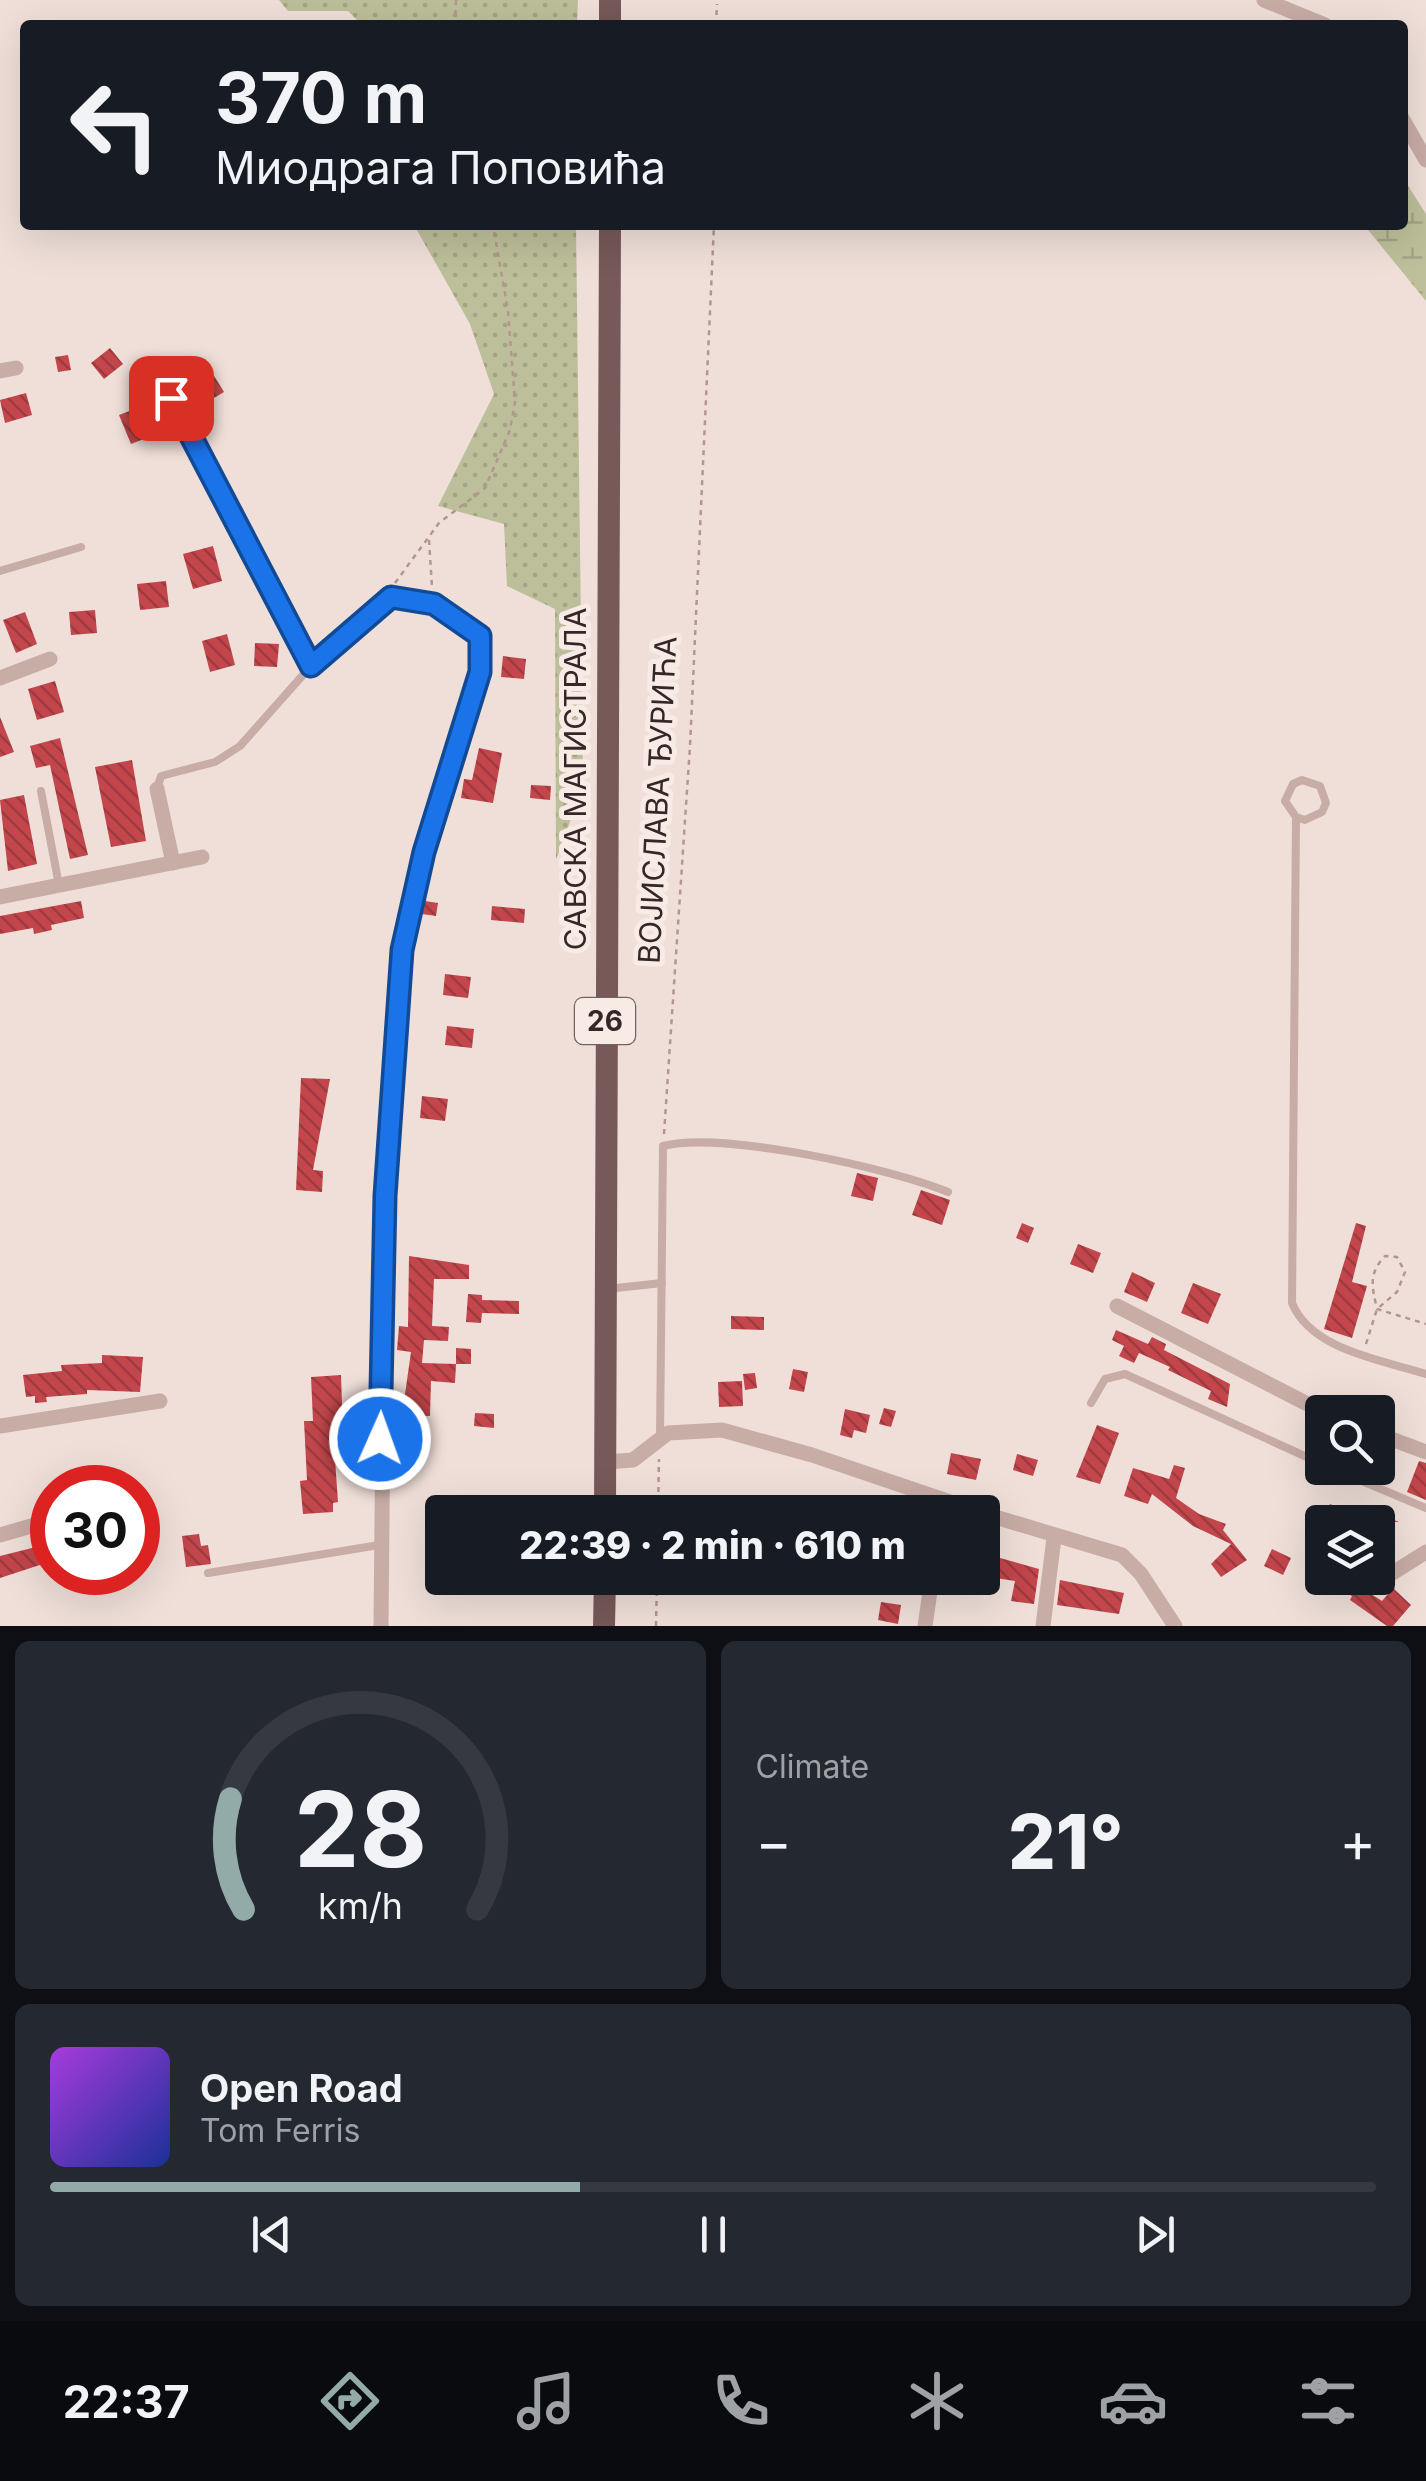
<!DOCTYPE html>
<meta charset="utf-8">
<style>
:root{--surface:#171b24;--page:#242831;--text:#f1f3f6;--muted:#9ea1a6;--line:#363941;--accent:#92aba8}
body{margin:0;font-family:Inter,sans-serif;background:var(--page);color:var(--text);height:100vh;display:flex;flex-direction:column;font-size:38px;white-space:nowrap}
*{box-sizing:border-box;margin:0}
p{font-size:32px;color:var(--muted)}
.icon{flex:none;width:55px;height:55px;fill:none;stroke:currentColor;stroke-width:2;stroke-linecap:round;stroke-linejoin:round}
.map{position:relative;height:1626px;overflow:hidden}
.panel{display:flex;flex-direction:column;gap:15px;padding:15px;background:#0d0f14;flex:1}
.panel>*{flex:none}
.top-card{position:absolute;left:20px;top:20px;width:1388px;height:210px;border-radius:10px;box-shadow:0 10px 40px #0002;background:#171b24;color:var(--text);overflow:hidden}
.tools{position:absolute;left:1305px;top:1395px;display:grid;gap:20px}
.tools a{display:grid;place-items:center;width:90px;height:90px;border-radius:10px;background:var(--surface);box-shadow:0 10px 40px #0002;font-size:50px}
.speed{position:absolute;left:30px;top:1465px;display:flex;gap:20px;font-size:50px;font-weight:700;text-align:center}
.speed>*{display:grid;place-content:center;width:130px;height:130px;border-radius:50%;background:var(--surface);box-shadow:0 10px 40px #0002;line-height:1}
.speed .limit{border:15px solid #d22;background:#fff;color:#111}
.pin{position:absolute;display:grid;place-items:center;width:85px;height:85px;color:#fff;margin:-42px;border-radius:20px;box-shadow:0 5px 15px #0006}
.me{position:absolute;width:110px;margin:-55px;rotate:2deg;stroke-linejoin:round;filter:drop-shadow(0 0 8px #0008)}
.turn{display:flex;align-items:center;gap:35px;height:210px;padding:0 30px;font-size:45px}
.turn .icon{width:130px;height:130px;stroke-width:2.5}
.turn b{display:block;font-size:70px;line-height:85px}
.big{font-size:75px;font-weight:800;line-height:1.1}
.panel .tile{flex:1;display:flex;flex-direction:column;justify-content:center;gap:15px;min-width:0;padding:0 35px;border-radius:15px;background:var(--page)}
.panel .dial{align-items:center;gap:0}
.dial svg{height:260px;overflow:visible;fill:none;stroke:var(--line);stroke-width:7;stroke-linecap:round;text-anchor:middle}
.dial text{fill:var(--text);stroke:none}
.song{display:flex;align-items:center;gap:30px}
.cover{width:120px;height:120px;border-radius:15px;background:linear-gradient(135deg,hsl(280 70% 55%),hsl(230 70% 35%))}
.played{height:10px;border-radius:5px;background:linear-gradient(90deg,var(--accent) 40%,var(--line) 40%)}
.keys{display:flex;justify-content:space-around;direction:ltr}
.heat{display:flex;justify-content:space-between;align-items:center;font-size:55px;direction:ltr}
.panel .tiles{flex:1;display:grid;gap:15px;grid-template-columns:1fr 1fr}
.tile:last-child{grid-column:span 2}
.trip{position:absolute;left:425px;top:1495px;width:575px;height:100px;border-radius:10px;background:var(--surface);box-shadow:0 10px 40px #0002;font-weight:800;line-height:100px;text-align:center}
.menu{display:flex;height:160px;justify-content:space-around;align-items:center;background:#090b0e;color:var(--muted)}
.menu .icon{width:70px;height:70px}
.menu .selected{color:var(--accent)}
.menu b{font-size:45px;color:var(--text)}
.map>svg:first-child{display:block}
.grass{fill:url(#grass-dots)}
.wetland{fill:url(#wetland-marsh)}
.building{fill:url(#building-back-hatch)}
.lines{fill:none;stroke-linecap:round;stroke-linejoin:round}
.path{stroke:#b49590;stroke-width:2.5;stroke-dasharray:5 5;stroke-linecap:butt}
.lane{stroke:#c8aca6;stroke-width:8}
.street{stroke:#c8aca6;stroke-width:15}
.primary{stroke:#765958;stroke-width:22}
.route-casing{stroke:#114b97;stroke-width:25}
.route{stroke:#1a73e8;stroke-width:18}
.labels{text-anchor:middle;stroke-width:10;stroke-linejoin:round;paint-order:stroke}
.shield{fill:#f8eae5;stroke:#6f6260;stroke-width:2.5}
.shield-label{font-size:28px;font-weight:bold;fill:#342727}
.street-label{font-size:30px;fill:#342727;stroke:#f8eae5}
</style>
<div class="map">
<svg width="1426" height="1626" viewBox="0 0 1426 1626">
<defs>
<pattern id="grass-dots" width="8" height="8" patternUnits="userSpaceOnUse" patternTransform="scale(2.5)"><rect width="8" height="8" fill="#bdbf9a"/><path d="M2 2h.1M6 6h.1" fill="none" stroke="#a3a485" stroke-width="1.8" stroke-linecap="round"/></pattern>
<pattern id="wetland-marsh" width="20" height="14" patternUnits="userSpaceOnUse" patternTransform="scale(2.5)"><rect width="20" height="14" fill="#bdbf9a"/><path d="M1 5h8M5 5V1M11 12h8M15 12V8" fill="none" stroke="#a3a485"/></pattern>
<pattern id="building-back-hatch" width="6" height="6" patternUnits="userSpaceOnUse" patternTransform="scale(2.5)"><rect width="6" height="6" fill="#c2464b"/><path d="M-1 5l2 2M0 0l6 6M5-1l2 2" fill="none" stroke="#9e3a3e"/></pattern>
</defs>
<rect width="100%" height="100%" fill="#f0dfd9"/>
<g class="grass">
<path d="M 279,0 L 578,0 L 577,25 L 362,25 L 348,11 L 288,11 Z"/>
<path d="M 414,225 L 576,225 L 583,786 L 556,860 L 555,609 L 507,586 L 504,524 L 438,506 L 494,394 L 470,324 Z"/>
</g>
<path class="wetland" d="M 1403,178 L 1426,214 L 1426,301 L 1364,225 L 1402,225 Z"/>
<g class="building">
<path d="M 110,348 L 123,364 L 104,379 L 91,363 Z"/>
<path d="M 68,355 L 71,370 L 58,372 L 55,357 Z"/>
<path d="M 211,371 L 224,392 L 202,405 L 189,384 Z"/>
<path d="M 26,393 L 32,415 L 5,423 L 0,400 Z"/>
<path d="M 158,400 L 166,421 L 156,424 L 159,433 L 131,444 L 119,415 Z"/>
<path d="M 213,546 L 222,581 L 193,589 L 183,554 Z"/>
<path d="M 166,581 L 169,607 L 140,610 L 137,584 Z"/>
<path d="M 95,610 L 97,633 L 71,635 L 69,612 Z"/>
<path d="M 25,612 L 37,644 L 16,653 L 3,620 Z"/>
<path d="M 227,634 L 235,665 L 210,672 L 202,641 Z"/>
<path d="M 255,643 L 279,644 L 277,667 L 254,666 Z"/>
<path d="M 503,656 L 526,659 L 524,679 L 501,677 Z"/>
<path d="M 55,681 L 64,712 L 37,720 L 28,689 Z"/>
<path d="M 0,717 L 14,752 L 0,757 Z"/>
<path d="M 60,738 L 88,855 L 70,859 L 50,765 L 36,768 L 30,746 Z"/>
<path d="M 479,748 L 502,753 L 493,803 L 461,798 L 464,779 L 472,780 Z"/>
<path d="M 132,760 L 146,841 L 111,847 L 95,767 Z"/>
<path d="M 531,785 L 551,786 L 550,800 L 530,798 Z"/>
<path d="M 24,795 L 37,864 L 8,871 L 0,800 Z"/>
<path d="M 81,901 L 84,918 L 51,925 L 52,930 L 34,934 L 33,928 L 0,934 L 0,916 Z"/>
<path d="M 425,901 L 438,903 L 436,916 L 422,914 Z"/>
<path d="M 492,906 L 525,909 L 524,923 L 491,920 Z"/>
<path d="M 445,974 L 471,977 L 468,998 L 443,995 Z"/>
<path d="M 447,1026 L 474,1029 L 472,1048 L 445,1045 Z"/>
<path d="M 301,1078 L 330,1079 L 313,1170 L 323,1171 L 322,1192 L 296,1190 Z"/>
<path d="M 422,1096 L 448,1099 L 445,1121 L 420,1118 Z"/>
<path d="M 857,1173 L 878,1178 L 873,1201 L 851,1196 Z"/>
<path d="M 921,1190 L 950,1200 L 942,1225 L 912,1215 Z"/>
<path d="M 1022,1223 L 1034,1228 L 1028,1243 L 1016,1238 Z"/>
<path d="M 1356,1223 L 1366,1226 L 1352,1282 L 1367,1286 L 1352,1338 L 1324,1329 Z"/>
<path d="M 1078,1244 L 1101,1253 L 1093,1273 L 1070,1264 Z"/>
<path d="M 409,1256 L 469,1265 L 469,1279 L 434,1279 L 432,1326 L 449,1327 L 448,1341 L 424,1340 L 422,1363 L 456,1364 L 455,1383 L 431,1381 L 430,1416 L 402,1415 L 411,1352 L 397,1350 L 399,1326 L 408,1327 Z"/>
<path d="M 1132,1272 L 1155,1283 L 1147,1302 L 1124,1292 Z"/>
<path d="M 1193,1283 L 1221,1294 L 1208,1324 L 1181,1313 Z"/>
<path d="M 468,1294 L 482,1295 L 482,1300 L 519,1301 L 519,1314 L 482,1313 L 481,1323 L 466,1322 Z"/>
<path d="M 731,1316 L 764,1317 L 764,1330 L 731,1329 Z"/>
<path d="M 1116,1330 L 1148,1344 L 1152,1337 L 1166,1344 L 1164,1350 L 1230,1384 L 1227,1407 L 1208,1399 L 1211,1391 L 1168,1370 L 1170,1367 L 1139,1353 L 1134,1363 L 1119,1356 L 1124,1346 L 1112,1340 Z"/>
<path d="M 456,1348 L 471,1349 L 471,1364 L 456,1364 Z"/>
<path d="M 102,1355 L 143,1357 L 140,1392 L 87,1390 L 87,1394 L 46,1397 L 47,1402 L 35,1403 L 35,1396 L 26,1397 L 23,1375 L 62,1371 L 61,1365 L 102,1363 Z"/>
<path d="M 793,1369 L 808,1372 L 804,1392 L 789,1389 Z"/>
<path d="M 755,1373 L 757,1388 L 745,1390 L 743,1374 Z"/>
<path d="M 341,1375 L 344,1459 L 335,1459 L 338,1502 L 333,1503 L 333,1512 L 303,1514 L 300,1481 L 307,1480 L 304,1421 L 313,1421 L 311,1377 Z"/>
<path d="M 742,1381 L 743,1406 L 719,1407 L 718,1382 Z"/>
<path d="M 884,1408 L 896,1411 L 891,1427 L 879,1424 Z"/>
<path d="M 845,1409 L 870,1415 L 866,1433 L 854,1430 L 852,1438 L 840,1435 Z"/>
<path d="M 475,1413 L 494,1414 L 494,1428 L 474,1426 Z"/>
<path d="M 1097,1425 L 1119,1433 L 1100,1484 L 1076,1477 Z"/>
<path d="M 951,1453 L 981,1459 L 976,1480 L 947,1474 Z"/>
<path d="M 1017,1454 L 1038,1460 L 1033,1476 L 1013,1470 Z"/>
<path d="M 1419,1461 L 1426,1463 L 1426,1500 L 1407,1492 Z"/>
<path d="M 1174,1465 L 1185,1468 L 1176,1498 L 1199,1514 L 1226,1524 L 1223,1530 L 1247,1560 L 1221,1577 L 1211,1564 L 1231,1544 L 1193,1526 L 1152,1494 L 1148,1504 L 1124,1496 L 1133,1468 L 1169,1479 Z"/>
<path d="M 1330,1504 L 1359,1516 L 1363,1507 L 1399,1522 L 1333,1522 L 1324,1519 Z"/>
<path d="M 199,1534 L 201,1546 L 208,1545 L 211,1564 L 186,1567 L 182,1536 Z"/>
<path d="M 52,1543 L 52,1561 L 0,1578 L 0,1556 Z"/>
<path d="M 1272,1549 L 1291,1558 L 1283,1575 L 1264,1566 Z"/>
<path d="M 993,1556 L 1039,1569 L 1034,1604 L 1011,1601 L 1015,1581 L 982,1576 L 982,1562 L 992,1563 Z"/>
<path d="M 1318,1578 L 1366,1578 L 1360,1587 L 1382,1601 L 1393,1588 L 1411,1605 L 1393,1626 L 1387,1626 L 1350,1600 L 1352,1596 Z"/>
<path d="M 1060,1580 L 1124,1593 L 1119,1614 L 1057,1605 Z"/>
<path d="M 881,1602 L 901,1605 L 898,1624 L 878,1620 Z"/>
</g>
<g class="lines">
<g class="path">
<path d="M 455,25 L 456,0"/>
<path d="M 716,25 L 717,4"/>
<path d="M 429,540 L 432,587"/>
<path d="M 395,583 L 439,523 L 485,488 L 510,430 L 515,402 L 508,311 L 493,225"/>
<path d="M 664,1134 L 690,746 L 714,225"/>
<path d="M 1366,1344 L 1377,1309 L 1397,1292 L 1405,1272 L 1397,1257 L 1385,1256 C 1368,1274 1372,1287 1377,1309 L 1426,1324"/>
<path d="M 658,1512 L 659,1459"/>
<path d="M 656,1626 L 657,1578"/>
</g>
<g class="lane">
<path d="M 0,571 L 81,547"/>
<path d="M 157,789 L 161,776 L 215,762 L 240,746 L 311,666 L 171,398"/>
<path d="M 41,791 L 59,885"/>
<path d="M 1296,817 L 1305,820 L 1322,812 L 1326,803 L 1320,786 L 1302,780 L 1293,784 L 1285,801 L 1296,817 L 1292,1303 C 1311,1350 1382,1360 1426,1374"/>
<path d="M 607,1289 L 662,1283"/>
<path d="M 1091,1403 L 1105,1379 L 1125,1374 L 1322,1464"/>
<path d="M 660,1437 L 663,1146 C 722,1131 890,1168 948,1192"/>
<path d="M 1331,1468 L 1426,1508"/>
<path d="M 208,1573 L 379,1545"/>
</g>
<g class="street">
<path d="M 1264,0 L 1325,25"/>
<path d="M 1402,118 L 1426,160"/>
<path d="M 0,371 L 16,368"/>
<path d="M 311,666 L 391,597 L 434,604 L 479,636 L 480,672 L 424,852 L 402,950 L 385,1195 L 381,1626"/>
<path d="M 0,678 L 50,659"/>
<path d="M 157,789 L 173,863"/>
<path d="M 0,897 L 202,857"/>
<path d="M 1117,1306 L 1323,1412"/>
<path d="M 0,1426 L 160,1401"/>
<path d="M 1378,1434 L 1426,1452"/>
<path d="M 605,1462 L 633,1460 L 668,1433 L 722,1430 L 812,1455 L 980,1512"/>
<path d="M 982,1513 L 1122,1555 L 1141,1574 L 1175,1626"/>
<path d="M 0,1535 L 52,1520"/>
<path d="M 1383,1579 L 1426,1552"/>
<path d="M 925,1626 L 932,1578"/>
<path d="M 1043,1626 L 1054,1538"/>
</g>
<g class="primary">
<path d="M 610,0 L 610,25"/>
<path d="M 605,1512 L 610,225"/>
<path d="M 604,1626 L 605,1578"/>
</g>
</g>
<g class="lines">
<g class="route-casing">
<path id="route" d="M 171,398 L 311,666 L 391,597 L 434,604 L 480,636 L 480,672 L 424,852 L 402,950 L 385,1196 L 380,1439"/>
</g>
<use href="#route" class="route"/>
</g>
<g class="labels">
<rect class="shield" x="575" y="998" width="60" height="46" rx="8"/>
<g class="shield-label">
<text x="605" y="1031">26</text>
</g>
<g class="street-label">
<text transform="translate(576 779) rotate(-90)" y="10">САВСКА МАГИСТРАЛА</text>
<text transform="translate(658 800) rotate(-87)" y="10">ВОЈИСЛАВА ЂУРИЋА</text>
</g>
</g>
</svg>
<div class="tools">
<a><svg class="icon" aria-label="search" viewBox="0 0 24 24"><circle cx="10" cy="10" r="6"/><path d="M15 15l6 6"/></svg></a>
<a><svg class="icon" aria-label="layers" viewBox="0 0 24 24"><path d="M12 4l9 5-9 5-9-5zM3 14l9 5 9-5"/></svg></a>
</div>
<div class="speed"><div class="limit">30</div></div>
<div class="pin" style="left:171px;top:398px;background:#d93025"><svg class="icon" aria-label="arrive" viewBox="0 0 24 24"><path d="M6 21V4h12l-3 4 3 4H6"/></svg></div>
<svg class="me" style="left:380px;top:1439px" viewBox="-20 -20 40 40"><circle r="17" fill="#1a73e8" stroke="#fff" stroke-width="3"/><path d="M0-11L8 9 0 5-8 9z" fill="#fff"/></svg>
<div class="trip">22:39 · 2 min · 610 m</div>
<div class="top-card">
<div class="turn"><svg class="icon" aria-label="left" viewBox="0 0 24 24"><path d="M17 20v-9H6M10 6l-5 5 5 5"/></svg><div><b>370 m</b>Миодрага Поповића</div></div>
</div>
</div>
<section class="panel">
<div class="tiles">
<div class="tile dial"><svg viewBox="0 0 100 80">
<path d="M14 69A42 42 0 1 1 86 69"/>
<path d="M14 69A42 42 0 0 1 10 35" stroke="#92aba8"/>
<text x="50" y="56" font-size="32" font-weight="700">28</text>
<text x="50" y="72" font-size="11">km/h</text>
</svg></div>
<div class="tile"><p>Climate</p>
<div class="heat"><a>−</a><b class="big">21°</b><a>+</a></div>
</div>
<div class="tile">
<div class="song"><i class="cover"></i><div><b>Open Road</b><p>Tom Ferris</p></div></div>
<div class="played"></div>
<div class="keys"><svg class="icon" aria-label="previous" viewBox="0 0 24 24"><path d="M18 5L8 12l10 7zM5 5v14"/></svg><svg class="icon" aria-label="pause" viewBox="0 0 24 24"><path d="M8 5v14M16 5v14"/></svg><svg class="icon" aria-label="next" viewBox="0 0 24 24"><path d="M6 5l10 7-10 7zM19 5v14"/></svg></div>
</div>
</div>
</section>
<nav class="menu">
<b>22:37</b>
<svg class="icon selected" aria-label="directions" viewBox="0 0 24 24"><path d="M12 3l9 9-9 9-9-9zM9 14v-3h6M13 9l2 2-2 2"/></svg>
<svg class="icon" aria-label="music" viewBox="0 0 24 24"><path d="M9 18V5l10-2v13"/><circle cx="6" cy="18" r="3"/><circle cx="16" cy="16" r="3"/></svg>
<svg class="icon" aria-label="phone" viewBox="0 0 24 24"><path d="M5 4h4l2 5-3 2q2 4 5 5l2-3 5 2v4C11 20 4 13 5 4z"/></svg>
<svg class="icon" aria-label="climate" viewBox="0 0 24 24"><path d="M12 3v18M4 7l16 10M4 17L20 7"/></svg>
<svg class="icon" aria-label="car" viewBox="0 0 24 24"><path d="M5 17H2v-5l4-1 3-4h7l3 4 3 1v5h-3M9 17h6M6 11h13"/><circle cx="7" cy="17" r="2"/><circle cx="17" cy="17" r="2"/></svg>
<svg class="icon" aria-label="filters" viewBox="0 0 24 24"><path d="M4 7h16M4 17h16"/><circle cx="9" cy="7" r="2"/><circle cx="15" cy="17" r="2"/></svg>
</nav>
